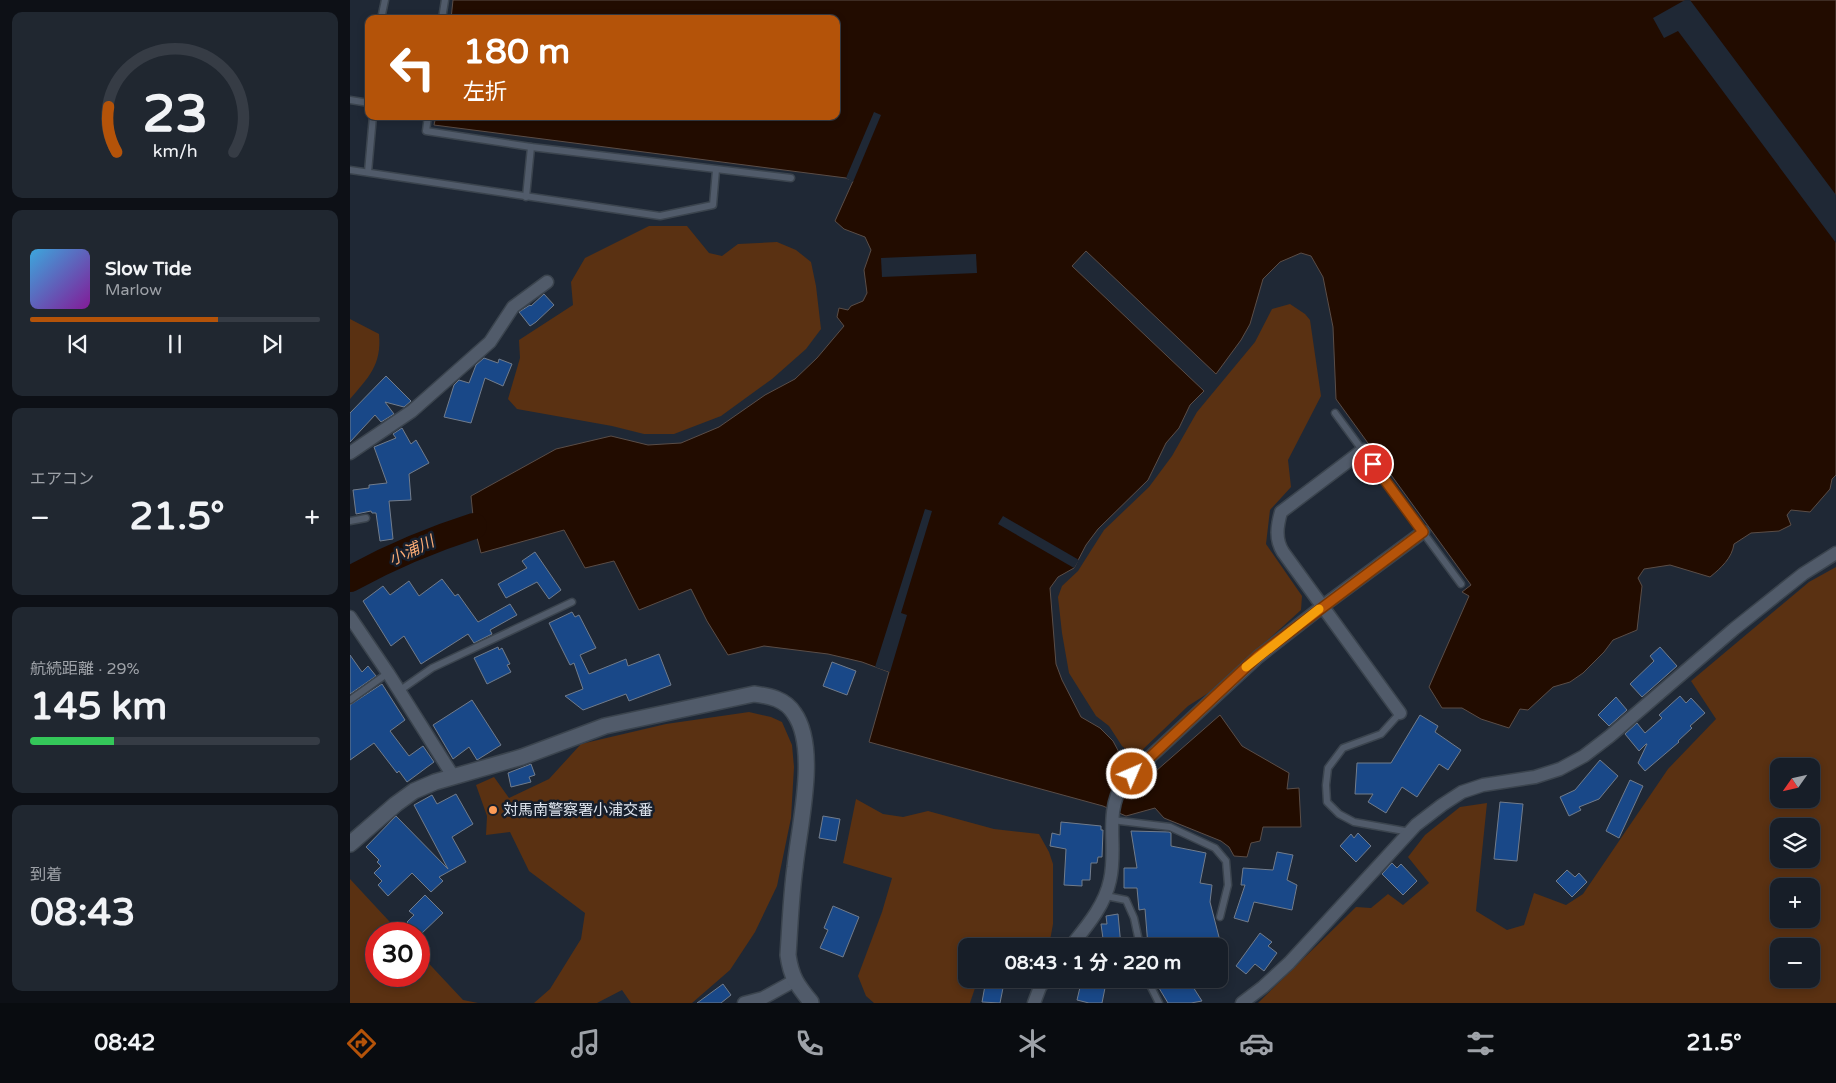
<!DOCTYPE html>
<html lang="ja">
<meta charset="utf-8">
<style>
:root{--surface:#171e28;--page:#202730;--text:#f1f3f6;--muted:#9ea2a8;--line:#363c45;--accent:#b45309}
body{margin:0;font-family:"Varela Round","Noto Sans JP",sans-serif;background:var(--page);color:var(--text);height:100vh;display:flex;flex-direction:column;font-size:19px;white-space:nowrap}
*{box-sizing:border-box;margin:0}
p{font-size:16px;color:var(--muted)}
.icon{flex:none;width:28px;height:28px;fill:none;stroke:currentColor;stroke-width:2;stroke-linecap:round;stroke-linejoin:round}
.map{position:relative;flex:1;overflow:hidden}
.side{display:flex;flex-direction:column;gap:12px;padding:12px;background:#0d1016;width:350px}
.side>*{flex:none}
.hud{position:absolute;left:15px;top:15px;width:475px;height:105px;border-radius:10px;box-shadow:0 2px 8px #0003,0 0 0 1px var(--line);background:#b45309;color:#fff;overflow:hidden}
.needle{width:32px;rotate:236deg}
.fabs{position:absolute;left:1420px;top:758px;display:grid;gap:10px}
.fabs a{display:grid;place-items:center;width:50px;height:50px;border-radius:10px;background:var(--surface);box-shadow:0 2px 8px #0003,0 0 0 1px var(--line);font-size:25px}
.speed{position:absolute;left:15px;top:922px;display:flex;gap:10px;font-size:25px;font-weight:700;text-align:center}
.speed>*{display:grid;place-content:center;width:65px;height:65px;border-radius:50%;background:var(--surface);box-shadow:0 2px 8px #0003,0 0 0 1px var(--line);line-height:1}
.speed .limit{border:8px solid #d22;background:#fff;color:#111}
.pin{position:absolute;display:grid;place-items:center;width:42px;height:42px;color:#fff;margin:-21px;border:2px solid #fff;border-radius:50%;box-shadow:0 1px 5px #0007}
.me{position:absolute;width:55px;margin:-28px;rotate:45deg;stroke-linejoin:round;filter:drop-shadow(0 0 4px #0008)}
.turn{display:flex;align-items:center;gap:18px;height:105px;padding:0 15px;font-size:22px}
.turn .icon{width:65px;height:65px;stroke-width:2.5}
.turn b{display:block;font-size:35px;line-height:42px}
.big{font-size:38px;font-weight:700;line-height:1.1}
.side .widget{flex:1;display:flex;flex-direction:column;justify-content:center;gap:8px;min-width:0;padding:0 18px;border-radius:10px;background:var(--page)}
.side .dial{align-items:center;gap:0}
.dial svg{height:130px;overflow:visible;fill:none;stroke:var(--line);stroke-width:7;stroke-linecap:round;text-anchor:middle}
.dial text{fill:var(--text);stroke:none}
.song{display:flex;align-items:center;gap:15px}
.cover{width:60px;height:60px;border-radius:8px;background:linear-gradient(135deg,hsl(200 70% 55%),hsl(290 70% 35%))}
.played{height:5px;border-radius:2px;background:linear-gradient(90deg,var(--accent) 65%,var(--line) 65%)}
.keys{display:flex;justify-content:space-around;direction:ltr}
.heat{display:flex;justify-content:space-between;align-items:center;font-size:28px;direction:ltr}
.charge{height:8px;border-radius:4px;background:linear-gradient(90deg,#34c759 29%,var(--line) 0)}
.trip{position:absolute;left:608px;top:938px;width:270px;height:50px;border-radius:10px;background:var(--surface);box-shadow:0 2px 8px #0003,0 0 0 1px var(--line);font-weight:700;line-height:50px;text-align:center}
.tabs{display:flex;height:80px;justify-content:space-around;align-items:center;background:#090c10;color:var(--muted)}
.tabs .icon{width:35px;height:35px}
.tabs .current{color:var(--accent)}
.tabs b{font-size:22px;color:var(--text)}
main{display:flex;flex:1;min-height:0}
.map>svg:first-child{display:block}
.green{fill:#5a3112;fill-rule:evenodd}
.water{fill:#220c00;stroke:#5a4d47}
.pier{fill:#1f2835}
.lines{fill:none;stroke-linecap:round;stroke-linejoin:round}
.river{stroke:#220c00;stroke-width:26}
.building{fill:#194888;stroke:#717c8c}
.service-casing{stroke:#3b444e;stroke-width:9}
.minor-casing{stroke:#3b444e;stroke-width:15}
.tertiary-casing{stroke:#3b444e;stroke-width:18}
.service{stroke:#515b6a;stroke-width:6}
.minor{stroke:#515b6a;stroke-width:12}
.tertiary{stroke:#515b6a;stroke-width:15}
.route-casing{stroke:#753606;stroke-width:12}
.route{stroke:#b45309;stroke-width:9}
.slow{stroke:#f59e0b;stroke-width:9}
.poi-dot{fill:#fe9c57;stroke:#161e2b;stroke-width:2}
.labels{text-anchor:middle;stroke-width:5;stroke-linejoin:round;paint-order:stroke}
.poi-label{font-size:15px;fill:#dee4ed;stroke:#161e2b;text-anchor:start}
.water-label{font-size:16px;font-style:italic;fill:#faaa74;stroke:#161e2b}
</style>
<main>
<section class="side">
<div class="widget dial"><svg viewBox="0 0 100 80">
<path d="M14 69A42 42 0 1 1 86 69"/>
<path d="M14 69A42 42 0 0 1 9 41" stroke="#b45309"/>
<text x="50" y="56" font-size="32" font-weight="700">23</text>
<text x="50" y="72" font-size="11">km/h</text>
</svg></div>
<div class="widget">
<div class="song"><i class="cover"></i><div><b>Slow Tide</b><p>Marlow</p></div></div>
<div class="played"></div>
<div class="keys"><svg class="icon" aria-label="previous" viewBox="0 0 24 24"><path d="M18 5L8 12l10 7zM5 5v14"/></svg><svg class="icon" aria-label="pause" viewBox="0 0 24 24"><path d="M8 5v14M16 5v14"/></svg><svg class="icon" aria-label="next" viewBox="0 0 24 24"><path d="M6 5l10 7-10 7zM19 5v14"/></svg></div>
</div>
<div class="widget"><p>エアコン</p>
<div class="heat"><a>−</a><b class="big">21.5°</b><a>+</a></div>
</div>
<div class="widget"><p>航続距離 · 29%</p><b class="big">145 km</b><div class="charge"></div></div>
<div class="widget"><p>到着</p><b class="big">08:43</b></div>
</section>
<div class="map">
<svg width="1486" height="1003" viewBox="0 0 1486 1003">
<rect width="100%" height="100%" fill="#1f2835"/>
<g class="green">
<path d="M 299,226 L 337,226 L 359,253 L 372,256 L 388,244 L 427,242 L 446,250 L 461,262 L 466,286 L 471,329 L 456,349 L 422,379 L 371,416 L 324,434 L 294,434 L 262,426 L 167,409 L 158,399 L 170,358 L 169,340 L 223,305 L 221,282 L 235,258 Z"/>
<path d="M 940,304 L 955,314 L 960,320 L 971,396 L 938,460 L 941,487 L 920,510 L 916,544 L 952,596 L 951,610 L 860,692 L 838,706 L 785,757 L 772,746 L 759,726 L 746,716 L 719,673 L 712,633 L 708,597 L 712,586 L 728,571 L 754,530 L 799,487 L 822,456 L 847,412 L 905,342 L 922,309 Z"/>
<path d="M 0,319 L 29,334 C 32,365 18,378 0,399 Z"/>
<path d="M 1486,567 L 1486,1003 L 908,1003 L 1006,907 L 1021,908 L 1038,894 L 1053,905 L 1079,883 L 1058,857 L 1075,835 L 1110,807 L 1137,803 L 1126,911 L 1157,930 L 1174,925 L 1184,893 L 1216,905 L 1233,894 L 1318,769 L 1366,719 L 1341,681 L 1459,582 ZM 1461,766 L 1461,799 L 1429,799 L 1429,766 ZM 1461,826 L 1461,859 L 1429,859 L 1429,826 ZM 1461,886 L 1461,919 L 1429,919 L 1429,886 ZM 1461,946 L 1461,979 L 1429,979 L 1429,946 Z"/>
<path d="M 399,712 L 421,717 L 432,722 L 442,745 L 444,767 L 441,818 L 427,886 L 405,932 L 380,970 L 342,1003 L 281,1003 L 272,990 L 247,1003 L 184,1003 L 200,989 L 231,939 L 235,913 L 179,871 L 160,832 L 136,835 L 137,816 L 126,785 L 144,777 L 159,798 L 199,779 L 231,744 L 316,724 Z"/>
<path d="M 506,799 L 533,814 L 553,817 L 578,811 L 644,829 L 689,834 L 699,852 L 703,864 L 703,924 L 699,946 L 616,946 L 616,979 L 628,979 L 620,1003 L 524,1003 L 516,996 L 508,976 L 532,912 L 542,878 L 493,863 Z"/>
<path d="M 0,879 L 51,934 L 26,934 L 26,976 L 69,976 L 69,953 L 113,1000 L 128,1003 L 0,1003 Z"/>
</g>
<path class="water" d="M 103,0 L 1486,0 L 1486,475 L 1482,479 L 1480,489 L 1460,512 L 1441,510 L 1437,515 L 1441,525 L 1429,531 L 1401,533 L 1384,544 C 1382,558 1371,568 1360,577 L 1320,565 L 1294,569 L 1288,578 L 1292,586 L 1287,630 L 1263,640 L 1254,652 L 1233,673 L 1220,682 L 1203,687 L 1178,710 L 1170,709 L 1159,728 L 1131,719 L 1112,708 L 1092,708 L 1079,687 L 1119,596 L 1112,592 L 1121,585 L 986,399 L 983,327 L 973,277 L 961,256 L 951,253 L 930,262 L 913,279 L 900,324 L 891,340 L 866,374 L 736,251 L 722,266 L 854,391 L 840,405 L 829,428 L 816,443 L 798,480 L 748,529 L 736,545 L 724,568 L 708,577 L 700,588 L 706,664 L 712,680 L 731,717 L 750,728 L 763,741 L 771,756 L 806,771 L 870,715 L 892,746 L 939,773 L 937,789 L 949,788 L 951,827 L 913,827 L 910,841 L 901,843 L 897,857 L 884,856 L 879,847 L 871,841 L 814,818 L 805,808 L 776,816 L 753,806 L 519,742 L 539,672 L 512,662 L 478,654 L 414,646 L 378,655 L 357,621 L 341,589 L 289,610 L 264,561 L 235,568 L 214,530 L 131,553 L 124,526 L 121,496 L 206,449 L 261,436 L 298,445 L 331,443 L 369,427 L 415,395 L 445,379 L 467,358 L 494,326 L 487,317 L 489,308 L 498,310 L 501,306 L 513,301 L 517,293 L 514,270 L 521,250 L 515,237 L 494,229 L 485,221 L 503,181 L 496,178 L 84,125 L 86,116 L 486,116 L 486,19 L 101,19 Z"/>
<g class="pier">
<path d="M 1335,0 L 1340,0 L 1486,195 L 1486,243 L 1328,31 L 1314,38 L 1303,18 Z"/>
<path d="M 524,112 L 531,115 L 503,182 L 496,178 Z"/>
<path d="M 626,254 L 627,273 L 532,277 L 531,258 Z"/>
<path d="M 575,509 L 582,511 L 551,613 L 557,615 L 540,672 L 525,667 Z"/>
<path d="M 653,516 L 729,560 L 724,568 L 648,524 Z"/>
</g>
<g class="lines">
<path class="river" d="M 0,579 C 40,557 80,540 124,526"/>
</g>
<g class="building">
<path d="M 194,294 L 204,305 L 186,322 L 180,326 L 169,312 L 180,305 L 181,306 Z"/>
<path d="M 134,358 L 148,363 L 149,359 L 162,364 L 153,386 L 135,378 L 121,423 L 94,417 L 104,385 L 109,380 L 119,383 L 126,365 Z"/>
<path d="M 36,376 L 61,401 L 54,407 L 35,402 L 44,414 L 31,422 L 25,415 L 0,442 L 0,413 Z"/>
<path d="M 52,428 L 61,444 L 66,440 L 79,463 L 59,474 L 61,500 L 39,501 L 43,539 L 30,541 L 26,513 L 22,513 L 21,511 L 6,514 L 3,490 L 19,488 L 19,485 L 37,483 L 24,447 L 46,438 L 43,434 Z"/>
<path d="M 185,552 L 211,590 L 199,599 L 187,582 L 156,598 L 148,584 L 177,568 L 172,561 Z"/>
<path d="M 92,579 L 105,596 L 108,594 L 128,622 L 160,604 L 167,615 L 140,630 L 142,634 L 124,643 L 118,634 L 71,664 L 54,636 L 41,646 L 13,601 L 33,586 L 40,595 L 59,581 L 69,596 Z"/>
<path d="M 222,612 L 225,617 L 229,615 L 246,648 L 230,655 L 239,674 L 276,659 L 278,666 L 309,654 L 321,685 L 279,701 L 276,694 L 233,710 L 215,696 L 233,689 L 224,663 L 220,665 L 199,623 Z"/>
<path d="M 148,647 L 149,650 L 152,648 L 160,664 L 157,665 L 161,672 L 137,684 L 124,658 Z"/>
<path d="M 1310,647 L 1327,666 L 1292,697 L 1280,684 L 1304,661 L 1300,656 Z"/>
<path d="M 0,655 L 12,672 L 18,666 L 26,676 L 0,694 Z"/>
<path d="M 482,662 L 506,671 L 497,695 L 473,686 Z"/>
<path d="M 32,684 L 55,720 L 40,731 L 59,756 L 73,746 L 84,762 L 57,782 L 49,771 L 47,773 L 24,743 L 0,760 L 0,705 Z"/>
<path d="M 1330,696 L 1336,703 L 1341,698 L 1355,713 L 1340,726 L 1342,728 L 1328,741 L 1329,742 L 1295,771 L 1288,763 L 1297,744 L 1296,744 L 1289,751 L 1275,734 L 1287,723 L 1295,733 L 1312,718 L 1309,715 Z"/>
<path d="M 1266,697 L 1277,710 L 1259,726 L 1248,715 Z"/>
<path d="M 122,700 L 151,745 L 127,760 L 119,747 L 103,759 L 83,725 Z"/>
<path d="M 1070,715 L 1088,726 L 1085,732 L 1111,750 L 1098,770 L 1089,764 L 1067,797 L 1052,787 L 1036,813 L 1018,802 L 1023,794 L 1005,794 L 1007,763 L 1041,763 Z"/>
<path d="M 1250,760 L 1268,776 L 1249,799 L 1229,807 L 1231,810 L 1219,816 L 1210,797 L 1225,790 Z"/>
<path d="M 181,764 L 185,775 L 179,777 L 181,782 L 161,787 L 158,773 Z"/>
<path d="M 1280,780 L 1293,786 L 1269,838 L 1256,831 Z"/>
<path d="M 106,794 L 123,824 L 102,837 L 116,862 L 89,877 L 93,881 L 81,892 L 62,873 L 38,896 L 28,885 L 32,881 L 24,873 L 31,866 L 27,862 L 29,860 L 16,847 L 46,816 L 98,869 L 64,805 L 82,795 L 87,804 Z"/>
<path d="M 1150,802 L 1173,804 L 1167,861 L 1144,859 Z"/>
<path d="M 473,816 L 490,819 L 486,841 L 469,838 Z"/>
<path d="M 711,822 L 751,826 L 751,830 L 753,830 L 752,857 L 748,857 L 747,863 L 741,863 L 740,880 L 732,880 L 732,886 L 714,885 L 716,849 L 700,846 L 702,833 L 710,835 Z"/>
<path d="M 781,831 L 819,832 L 821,833 L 821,846 L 856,853 L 850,883 L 862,885 L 860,902 L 870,941 L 855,945 L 855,946 L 798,946 L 795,909 L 789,910 L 787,888 L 774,888 L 774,868 L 787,868 Z"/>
<path d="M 1008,833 L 1021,846 L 1006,862 L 990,846 L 1001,834 L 1004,838 Z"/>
<path d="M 927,852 L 943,855 L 937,880 L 947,885 L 942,910 L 904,902 L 898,922 L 884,918 L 895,885 L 891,885 L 893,868 L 923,870 Z"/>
<path d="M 1042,863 L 1047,868 L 1051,864 L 1067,881 L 1053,895 L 1032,874 Z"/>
<path d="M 1217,870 L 1225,877 L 1229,873 L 1237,882 L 1222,897 L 1206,881 Z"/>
<path d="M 75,895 L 93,913 L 70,935 L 57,922 L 64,915 L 59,911 Z"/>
<path d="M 483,906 L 509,917 L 493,957 L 470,948 L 478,930 L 474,928 Z"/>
<path d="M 768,914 L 771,946 L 754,946 L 751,924 L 757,924 L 756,916 Z"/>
<path d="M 910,933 L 922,942 L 918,946 L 927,953 L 914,971 L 905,964 L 896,974 L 886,966 Z"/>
<path d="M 805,979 L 838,979 L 852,1001 L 841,1003 L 818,1003 L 809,988 Z"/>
<path d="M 636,980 L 654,983 L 650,1003 L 632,1002 Z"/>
<path d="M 731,983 L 755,988 L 752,1003 L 739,1003 L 727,1000 Z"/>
<path d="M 373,984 L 381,995 L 371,1003 L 347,1003 Z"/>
</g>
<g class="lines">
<g class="service-casing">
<g id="service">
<path d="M 31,19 L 35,0"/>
<path d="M 92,19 L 95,0"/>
<path d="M 0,100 L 19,103"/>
<path d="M 78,116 L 76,131 L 181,147 L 441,178"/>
<path d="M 0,170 L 310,216 L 363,205 L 366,170"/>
<path d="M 18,172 L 23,116"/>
<path d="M 176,197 L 181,147"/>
<path d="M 985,413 L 1111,584"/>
<path d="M 0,521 L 16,518"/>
<path d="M 49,691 L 82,668 L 222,602"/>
<path d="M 0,700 L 38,673"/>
<path d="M 1050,713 L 1031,734 L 993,748 L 978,768 L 976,785 L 977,802 L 989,814 L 1004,822 L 1060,832"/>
<path d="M 762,820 L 820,827 L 865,848 L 876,861 L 878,885 L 870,917"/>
<path d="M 756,896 L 776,900 L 784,918 L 790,946"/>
<path d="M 797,979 L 809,1003"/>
</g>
</g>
<g class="minor-casing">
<g id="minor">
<path d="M 1013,450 L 931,512 C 927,526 925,539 933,552 L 1050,713"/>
<path d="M 0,453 L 62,411 L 140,342 L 163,307 L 197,282"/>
<path d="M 0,617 L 38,673 L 103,776"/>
<path d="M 721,946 C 737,926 755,905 760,880 C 768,844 753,815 774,781 L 908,657 L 973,606 L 1073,532"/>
<path d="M 394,1003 L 413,998 L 444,981"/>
<path d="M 684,1003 L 690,987 L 696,979"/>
<path d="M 892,1003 L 913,987 L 939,963 L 1066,825 L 1092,805 L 1112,792 L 1133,785 L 1185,777 L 1210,769 L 1234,756 L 1260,736 L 1384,629 L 1453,574 L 1486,553"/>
</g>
</g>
<g class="tertiary-casing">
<path id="tertiary" d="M 0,844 L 46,804 L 64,791 L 85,782 L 172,757 L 255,726 L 404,694 C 420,696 435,699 444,713 C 469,748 449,826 445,867 C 441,896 440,926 438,955 C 441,977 447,985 461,1002"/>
</g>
<use href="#service" class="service"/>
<use href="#minor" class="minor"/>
<use href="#tertiary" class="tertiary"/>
</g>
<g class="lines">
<g class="route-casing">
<path id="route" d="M 782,774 L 908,656 L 1073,532 L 1023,464"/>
</g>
<use href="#route" class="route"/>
<path class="slow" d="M 896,667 L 969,609"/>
</g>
<circle class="poi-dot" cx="143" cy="810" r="5"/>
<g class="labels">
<g class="poi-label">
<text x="153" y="815">対馬南警察署小浦交番</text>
</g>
<g class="water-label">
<text transform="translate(61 550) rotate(-25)" y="6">小浦川</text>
</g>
</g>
</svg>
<div class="fabs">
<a><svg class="needle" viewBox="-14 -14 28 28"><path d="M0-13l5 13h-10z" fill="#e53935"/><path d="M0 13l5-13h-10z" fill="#9ea2a8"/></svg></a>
<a><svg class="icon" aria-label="layers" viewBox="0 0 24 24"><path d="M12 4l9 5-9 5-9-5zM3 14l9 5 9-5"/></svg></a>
<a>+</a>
<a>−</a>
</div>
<div class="speed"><div class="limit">30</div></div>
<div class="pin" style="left:1023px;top:464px;background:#d93025"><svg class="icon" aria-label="arrive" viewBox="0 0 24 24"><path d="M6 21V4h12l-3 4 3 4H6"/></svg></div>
<svg class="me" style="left:782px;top:774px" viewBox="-20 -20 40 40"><circle r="17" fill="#b45309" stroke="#fff" stroke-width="3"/><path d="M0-11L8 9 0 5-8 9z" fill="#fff"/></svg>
<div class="trip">08:43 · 1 分 · 220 m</div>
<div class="hud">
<div class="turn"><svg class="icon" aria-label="left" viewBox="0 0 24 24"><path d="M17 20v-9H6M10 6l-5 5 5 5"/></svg><div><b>180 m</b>左折</div></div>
</div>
</div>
</main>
<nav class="tabs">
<b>08:42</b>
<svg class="icon current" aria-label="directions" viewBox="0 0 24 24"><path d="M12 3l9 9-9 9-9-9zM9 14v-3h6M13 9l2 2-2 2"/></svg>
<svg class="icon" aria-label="music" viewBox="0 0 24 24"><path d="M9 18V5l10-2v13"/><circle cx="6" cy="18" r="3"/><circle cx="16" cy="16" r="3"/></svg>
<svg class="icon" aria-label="phone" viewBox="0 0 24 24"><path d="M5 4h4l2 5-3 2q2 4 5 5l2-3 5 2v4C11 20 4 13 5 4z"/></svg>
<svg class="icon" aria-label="climate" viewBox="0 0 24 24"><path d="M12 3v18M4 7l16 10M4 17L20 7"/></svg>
<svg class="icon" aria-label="car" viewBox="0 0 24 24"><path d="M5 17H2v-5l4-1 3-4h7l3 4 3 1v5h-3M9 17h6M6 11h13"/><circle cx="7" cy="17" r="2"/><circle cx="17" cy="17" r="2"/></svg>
<svg class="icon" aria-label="filters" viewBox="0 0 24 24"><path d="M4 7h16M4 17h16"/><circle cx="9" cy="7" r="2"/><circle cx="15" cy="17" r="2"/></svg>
<b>21.5°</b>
</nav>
